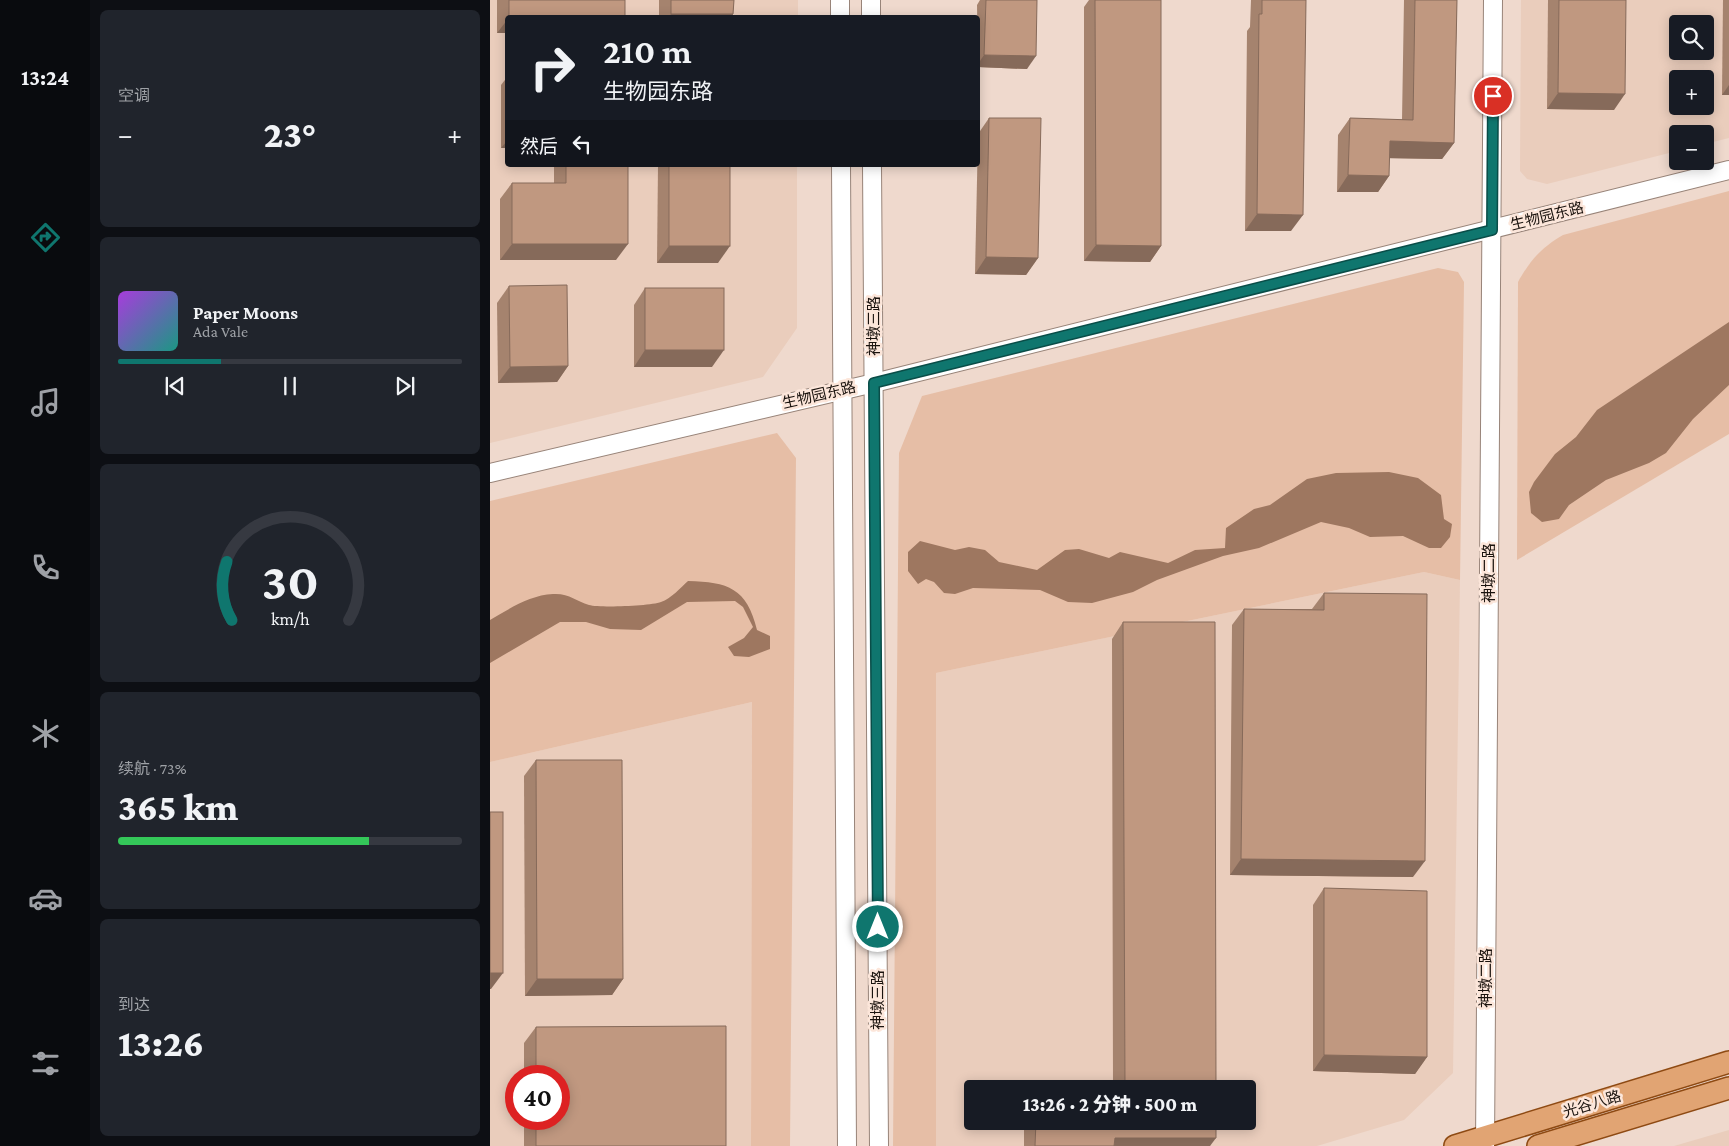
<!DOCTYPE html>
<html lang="zh">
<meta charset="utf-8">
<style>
:root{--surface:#171b24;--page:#20242c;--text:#f1f3f6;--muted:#9ea1a6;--line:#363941;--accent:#0f766e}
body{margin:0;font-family:"Crimson Pro","Noto Sans SC",serif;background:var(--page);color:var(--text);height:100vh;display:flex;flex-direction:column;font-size:19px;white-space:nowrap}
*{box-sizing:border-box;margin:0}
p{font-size:16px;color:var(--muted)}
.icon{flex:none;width:28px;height:28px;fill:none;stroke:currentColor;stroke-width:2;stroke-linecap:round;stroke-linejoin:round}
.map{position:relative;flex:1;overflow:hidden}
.details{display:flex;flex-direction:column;gap:10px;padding:10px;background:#0d0f14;width:400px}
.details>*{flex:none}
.top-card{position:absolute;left:15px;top:15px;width:475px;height:152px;border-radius:5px;box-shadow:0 2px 12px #0003;background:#171b24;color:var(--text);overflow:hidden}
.buttons{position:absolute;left:1179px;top:15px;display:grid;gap:10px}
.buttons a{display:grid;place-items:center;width:45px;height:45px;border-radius:5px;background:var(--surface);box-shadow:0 2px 12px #0003;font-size:25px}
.speed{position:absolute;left:15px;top:1065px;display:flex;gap:10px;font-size:25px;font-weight:700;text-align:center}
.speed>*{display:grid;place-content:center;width:65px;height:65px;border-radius:50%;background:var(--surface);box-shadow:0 2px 12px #0003;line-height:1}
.speed .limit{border:8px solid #d22;background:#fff;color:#111}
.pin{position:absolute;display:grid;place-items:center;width:42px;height:42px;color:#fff;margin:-21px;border:2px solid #fff;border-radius:50%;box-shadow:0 1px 5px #0007}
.me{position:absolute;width:55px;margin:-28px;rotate:0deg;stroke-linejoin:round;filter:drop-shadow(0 0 4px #0008)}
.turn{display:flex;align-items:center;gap:18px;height:105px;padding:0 15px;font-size:22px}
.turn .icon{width:65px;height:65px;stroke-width:2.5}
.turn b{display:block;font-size:35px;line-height:42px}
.then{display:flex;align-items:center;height:48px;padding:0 15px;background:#0003;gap:10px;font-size:19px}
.big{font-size:38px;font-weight:800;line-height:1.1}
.details .card{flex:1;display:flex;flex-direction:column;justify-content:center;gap:8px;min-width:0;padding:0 18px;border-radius:8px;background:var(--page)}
.details .dial{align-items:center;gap:0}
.dial svg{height:130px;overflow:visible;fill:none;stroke:var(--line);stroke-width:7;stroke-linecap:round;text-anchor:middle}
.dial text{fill:var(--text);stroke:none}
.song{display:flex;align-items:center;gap:15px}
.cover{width:60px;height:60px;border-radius:8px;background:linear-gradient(135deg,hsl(280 70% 55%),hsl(170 70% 35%))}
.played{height:5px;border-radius:2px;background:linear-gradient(90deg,var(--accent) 30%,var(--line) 30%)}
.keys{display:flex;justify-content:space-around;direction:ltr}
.heat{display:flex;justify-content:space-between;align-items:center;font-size:28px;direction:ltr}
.charge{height:8px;border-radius:4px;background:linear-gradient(90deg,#34c759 73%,var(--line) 0)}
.trip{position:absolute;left:474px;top:1080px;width:292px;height:50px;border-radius:5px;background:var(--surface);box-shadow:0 2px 12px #0003;font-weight:800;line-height:50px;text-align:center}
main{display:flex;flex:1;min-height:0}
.menu{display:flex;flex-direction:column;width:90px;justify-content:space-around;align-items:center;background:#090b0e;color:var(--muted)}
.menu .icon{width:35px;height:35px}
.menu .active{color:var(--accent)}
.menu b{font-size:22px;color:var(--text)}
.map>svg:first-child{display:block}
.built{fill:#eacdbc;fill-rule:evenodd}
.green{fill:#e6bea6}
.water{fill:#9e7760}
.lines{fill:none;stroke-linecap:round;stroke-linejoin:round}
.minor-casing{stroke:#988479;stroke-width:20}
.major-casing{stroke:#8e4a13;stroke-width:24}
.minor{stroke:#fff;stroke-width:18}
.major{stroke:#e1a473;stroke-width:21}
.wall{fill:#a5836e}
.shaded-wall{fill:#866a5a}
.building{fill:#c09880;stroke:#866a5a}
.route-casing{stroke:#0a4d48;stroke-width:12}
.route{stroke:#0f766e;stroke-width:9}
.labels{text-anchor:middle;stroke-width:5;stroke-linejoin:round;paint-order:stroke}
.street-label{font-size:15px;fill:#1a130e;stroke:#fce6da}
</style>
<main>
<nav class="menu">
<b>13:24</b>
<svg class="icon active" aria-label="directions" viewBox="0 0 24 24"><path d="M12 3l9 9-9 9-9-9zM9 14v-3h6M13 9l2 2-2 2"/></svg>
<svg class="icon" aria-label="music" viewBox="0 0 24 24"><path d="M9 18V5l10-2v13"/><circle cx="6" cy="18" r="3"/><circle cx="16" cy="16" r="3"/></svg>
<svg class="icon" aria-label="phone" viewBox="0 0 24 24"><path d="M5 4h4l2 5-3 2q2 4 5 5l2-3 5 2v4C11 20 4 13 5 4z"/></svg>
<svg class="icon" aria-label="climate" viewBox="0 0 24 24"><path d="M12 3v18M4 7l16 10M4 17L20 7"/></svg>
<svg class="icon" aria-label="car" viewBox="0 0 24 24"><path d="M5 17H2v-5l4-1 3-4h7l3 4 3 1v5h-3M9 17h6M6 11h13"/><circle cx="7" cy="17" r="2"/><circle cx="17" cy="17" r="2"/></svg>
<svg class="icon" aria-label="filters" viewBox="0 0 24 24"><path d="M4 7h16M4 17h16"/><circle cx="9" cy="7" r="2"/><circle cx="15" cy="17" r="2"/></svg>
</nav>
<section class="details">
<div class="card"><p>空调</p>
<div class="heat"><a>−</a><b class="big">23°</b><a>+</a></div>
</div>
<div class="card">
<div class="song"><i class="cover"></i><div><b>Paper Moons</b><p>Ada Vale</p></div></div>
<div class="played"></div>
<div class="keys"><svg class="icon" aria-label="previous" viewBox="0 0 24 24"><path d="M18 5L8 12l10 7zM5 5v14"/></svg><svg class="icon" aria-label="pause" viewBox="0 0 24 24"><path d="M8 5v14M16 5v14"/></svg><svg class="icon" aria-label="next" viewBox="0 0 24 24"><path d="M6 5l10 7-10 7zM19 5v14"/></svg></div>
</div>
<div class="card dial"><svg viewBox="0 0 100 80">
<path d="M14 69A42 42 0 1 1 86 69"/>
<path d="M14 69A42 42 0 0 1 11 33" stroke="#0f766e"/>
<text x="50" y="56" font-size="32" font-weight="700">30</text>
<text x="50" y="72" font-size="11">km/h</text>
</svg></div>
<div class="card"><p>续航 · 73%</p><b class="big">365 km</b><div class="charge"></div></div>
<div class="card"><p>到达</p><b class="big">13:26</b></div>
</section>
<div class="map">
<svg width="1239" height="1146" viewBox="0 0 1239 1146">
<rect width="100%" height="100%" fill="#efd9cd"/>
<g class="built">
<path d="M 0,0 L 308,0 L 308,17 L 18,18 L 18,165 L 307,165 L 307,328 L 273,377 L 0,443 Z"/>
<path d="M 1031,0 L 1239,0 L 1239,138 L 1215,144 L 1215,134 L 1188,134 L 1187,151 L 1057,184 L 1037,179 L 1030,171 ZM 1188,24 L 1215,24 L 1215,51 L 1188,51 ZM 1188,79 L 1215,79 L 1215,106 L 1188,106 Z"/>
<path d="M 934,572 L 970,580 L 963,1073 L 914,1120 L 827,1146 L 446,1146 L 446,673 ZM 482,1089 L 758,1089 L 758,1121 L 482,1121 Z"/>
<path d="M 262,702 L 261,1146 L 0,1146 L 0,762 ZM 26,1076 L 69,1076 L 69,1119 L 26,1119 Z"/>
<path d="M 1239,1130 L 1239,1146 L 1184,1146 Z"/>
</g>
<g class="green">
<path d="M 1239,191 L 1239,434 L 1027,560 L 1028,282 C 1041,259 1051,248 1073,235 Z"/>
<path d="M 948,268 L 968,272 L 974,282 L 970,580 L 934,572 L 446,673 L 446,1146 L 403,1146 L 409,453 L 432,396 Z"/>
<path d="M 287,433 L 306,458 L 300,1146 L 261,1146 L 262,702 L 0,762 L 0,501 Z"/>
</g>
<g class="water">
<path d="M 1239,322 L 1239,385 L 1203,419 L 1176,453 L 1159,463 L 1116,480 L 1079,505 L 1069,519 L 1052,522 L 1041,513 L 1039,492 L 1044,482 L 1065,454 L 1086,437 L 1107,410 Z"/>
<path d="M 899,472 L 928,478 L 951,495 L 954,519 L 962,524 L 960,537 L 951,548 L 939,548 L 913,536 L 880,537 L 859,528 L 831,522 L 769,548 L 733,556 L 667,580 L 643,592 L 602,603 L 578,602 L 550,590 L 483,588 L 465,594 L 454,593 L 444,582 L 436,579 L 428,584 L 418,571 L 418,552 L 430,541 L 465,550 L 479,547 L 495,550 L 509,562 L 547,570 L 575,550 L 589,549 L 619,558 L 630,552 L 678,563 L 705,550 L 735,548 L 736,528 L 764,509 L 780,505 L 817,479 L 846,473 Z"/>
<path d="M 198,581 C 238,582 257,588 267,630 L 280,636 L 280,649 L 259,657 L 244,656 L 238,647 L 254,638 L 263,627 L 253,607 L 245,601 L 197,602 L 151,630 L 120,629 L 96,622 L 70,622 L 0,663 L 0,620 C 19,609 40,595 63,594 C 79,593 86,601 99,605 C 110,608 160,606 171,602 C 181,599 191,587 198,581 Z"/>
</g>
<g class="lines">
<g class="minor-casing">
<g id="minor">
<path d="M 350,0 L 350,18"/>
<path d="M 381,0 L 381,18"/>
<path d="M 351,165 L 357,1146"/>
<path d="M 382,165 L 389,1146"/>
<path d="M 0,473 L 384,383 L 1239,170"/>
<path d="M 995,1146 L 1003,0"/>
</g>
</g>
<g class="major-casing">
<g id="major">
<path d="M 965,1146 L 1239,1062"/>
<path d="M 1048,1146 L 1239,1088"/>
</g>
</g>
<use href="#minor" class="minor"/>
<use href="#major" class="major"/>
</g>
<g class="wall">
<path d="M 7,0 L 135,0 L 135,18 L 18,18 L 18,33 L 7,33 Z"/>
<path d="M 169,0 L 244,0 L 243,14 L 241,18 L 169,18 Z"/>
<path d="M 490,0 L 547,0 L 537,69 L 488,67 L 487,5 Z"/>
<path d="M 599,0 L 671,0 L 671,246 L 660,262 L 594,261 L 594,7 Z"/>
<path d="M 761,0 L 816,0 L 801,231 L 755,231 L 757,31 L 760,27 Z"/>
<path d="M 914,0 L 967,0 L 964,143 L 952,159 L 899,158 L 899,176 L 888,192 L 847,192 L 848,135 L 860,118 L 912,120 Z"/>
<path d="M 1058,0 L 1136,0 L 1124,110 L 1057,109 Z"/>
<path d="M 1233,0 L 1239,0 L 1239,95 L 1232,95 Z"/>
<path d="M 18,76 L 18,148 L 11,148 L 11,85 Z"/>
<path d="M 499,118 L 548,258 L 536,275 L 485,274 L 488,134 Z"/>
<path d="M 64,165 L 138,165 L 126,260 L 10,260 L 10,199 L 22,183 L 64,183 Z"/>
<path d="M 168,165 L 240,165 L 228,263 L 167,263 Z"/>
<path d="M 19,286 L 78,366 L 67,382 L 8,383 L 7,303 Z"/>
<path d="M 155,288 L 222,367 L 144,367 L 144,305 Z"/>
<path d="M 834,593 L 923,877 L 740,875 L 742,625 L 754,609 L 822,609 Z"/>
<path d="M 633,622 L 726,1089 L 544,1089 L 546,1086 L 623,1087 L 622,639 Z"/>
<path d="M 46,760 L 133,979 L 122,995 L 35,996 L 34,776 Z"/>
<path d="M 834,888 L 937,1057 L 925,1074 L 823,1071 L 823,905 Z"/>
<path d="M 46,1027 L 236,1146 L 34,1146 L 34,1119 L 69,1119 L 69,1076 L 34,1076 L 34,1043 Z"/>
<path d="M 534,1121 L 726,1121 L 720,1146 L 534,1146 Z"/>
</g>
<g class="shaded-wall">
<path d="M 181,14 L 243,14 L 241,18 L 178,18 Z"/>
<path d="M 19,16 L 135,16 L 135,18 L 18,18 Z"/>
<path d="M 18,19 L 18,33 L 7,33 Z"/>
<path d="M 494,55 L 546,56 L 537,69 L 488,67 L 488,64 Z"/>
<path d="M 1239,85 L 1239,95 L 1232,95 Z"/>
<path d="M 1068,93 L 1135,94 L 1124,110 L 1057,109 Z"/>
<path d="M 18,140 L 18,148 L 11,148 Z"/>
<path d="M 900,141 L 964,143 L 952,159 L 888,158 Z"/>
<path d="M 858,175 L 899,176 L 888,192 L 847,192 Z"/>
<path d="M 767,214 L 813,215 L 801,231 L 755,231 Z"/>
<path d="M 22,244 L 138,244 L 126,260 L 10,260 Z"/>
<path d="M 606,245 L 671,246 L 660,262 L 594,261 Z"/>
<path d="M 179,246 L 240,246 L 228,263 L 167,263 Z"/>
<path d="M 496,257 L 548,258 L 536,275 L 485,274 Z"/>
<path d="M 155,350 L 234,350 L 222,367 L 144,367 Z"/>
<path d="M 78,366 L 67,382 L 8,383 L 20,367 Z"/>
<path d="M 751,859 L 935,861 L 923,877 L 740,875 Z"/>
<path d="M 0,973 L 13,973 L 1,989 L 0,989 Z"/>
<path d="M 47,979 L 133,979 L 122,995 L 35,996 Z"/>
<path d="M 834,1055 L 937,1057 L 925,1074 L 823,1071 Z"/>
<path d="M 625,1138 L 726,1138 L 720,1146 L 619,1146 Z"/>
</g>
<g class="building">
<rect x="19" y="0" width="116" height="16"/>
<path d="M 181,0 L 244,0 L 243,14 L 181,14 Z"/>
<path d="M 496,0 L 547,0 L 546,56 L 494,55 Z"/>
<path d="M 605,0 L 671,0 L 671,246 L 606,245 Z"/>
<path d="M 772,0 L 816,0 L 813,215 L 767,214 L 769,14 L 772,14 Z"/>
<path d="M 925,0 L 967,0 L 964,143 L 900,141 L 899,176 L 858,175 L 860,118 L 923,120 Z"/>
<path d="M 1069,0 L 1136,0 L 1135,94 L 1068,93 Z"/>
<path d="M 499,118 L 551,118 L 548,258 L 496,257 Z"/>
<path d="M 76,165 L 138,165 L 138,244 L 22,244 L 22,183 L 76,183 Z"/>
<rect x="179" y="165" width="61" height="81"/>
<path d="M 77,285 L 78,366 L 20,367 L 19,286 Z"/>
<rect x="155" y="288" width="79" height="62"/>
<path d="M 834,593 L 937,594 L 935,861 L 751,859 L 754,609 L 834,610 Z"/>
<path d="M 633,622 L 725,622 L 726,1089 L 546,1089 L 546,1086 L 635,1087 Z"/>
<path d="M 46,760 L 132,760 L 133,979 L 47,979 Z"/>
<rect x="0" y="812" width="13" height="161"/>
<path d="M 834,888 L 937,891 L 937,1057 L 834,1055 Z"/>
<path d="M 236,1026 L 236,1146 L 46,1146 L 46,1119 L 69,1119 L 69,1076 L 46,1076 L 46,1027 Z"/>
<path d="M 546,1121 L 726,1121 L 726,1138 L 625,1138 L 624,1146 L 545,1146 Z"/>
</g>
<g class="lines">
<g class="route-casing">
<path id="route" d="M 388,927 L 384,383 L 1002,230 L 1003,96"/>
</g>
<use href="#route" class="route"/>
</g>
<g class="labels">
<g class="street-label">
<text transform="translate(1057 216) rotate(-14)" y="5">生物园东路</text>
<text transform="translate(384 326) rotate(-90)" y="5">神墩三路</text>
<text transform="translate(329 395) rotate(-13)" y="5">生物园东路</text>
<text transform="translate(999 573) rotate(-90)" y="5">神墩二路</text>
<text transform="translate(996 978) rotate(-90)" y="5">神墩二路</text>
<text transform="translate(388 1000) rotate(-90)" y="5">神墩三路</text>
<text transform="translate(1102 1104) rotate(-17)" y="5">光谷八路</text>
</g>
</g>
</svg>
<div class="buttons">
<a><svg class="icon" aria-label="search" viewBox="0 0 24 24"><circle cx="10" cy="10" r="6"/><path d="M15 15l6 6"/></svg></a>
<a>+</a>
<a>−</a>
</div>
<div class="speed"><div class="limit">40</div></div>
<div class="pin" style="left:1003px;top:96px;background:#d93025"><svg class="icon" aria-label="arrive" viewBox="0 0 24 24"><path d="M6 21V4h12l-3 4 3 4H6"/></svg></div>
<svg class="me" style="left:388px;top:927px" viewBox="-20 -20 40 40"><circle r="17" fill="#0f766e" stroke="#fff" stroke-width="3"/><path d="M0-11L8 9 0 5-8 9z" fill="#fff"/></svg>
<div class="trip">13:26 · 2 分钟 · 500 m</div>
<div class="top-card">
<div class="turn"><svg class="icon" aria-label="right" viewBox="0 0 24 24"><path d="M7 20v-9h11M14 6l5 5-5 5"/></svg><div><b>210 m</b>生物园东路</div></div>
<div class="then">然后<svg class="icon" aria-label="left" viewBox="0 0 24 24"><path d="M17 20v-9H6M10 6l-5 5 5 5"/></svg></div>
</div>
</div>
</main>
